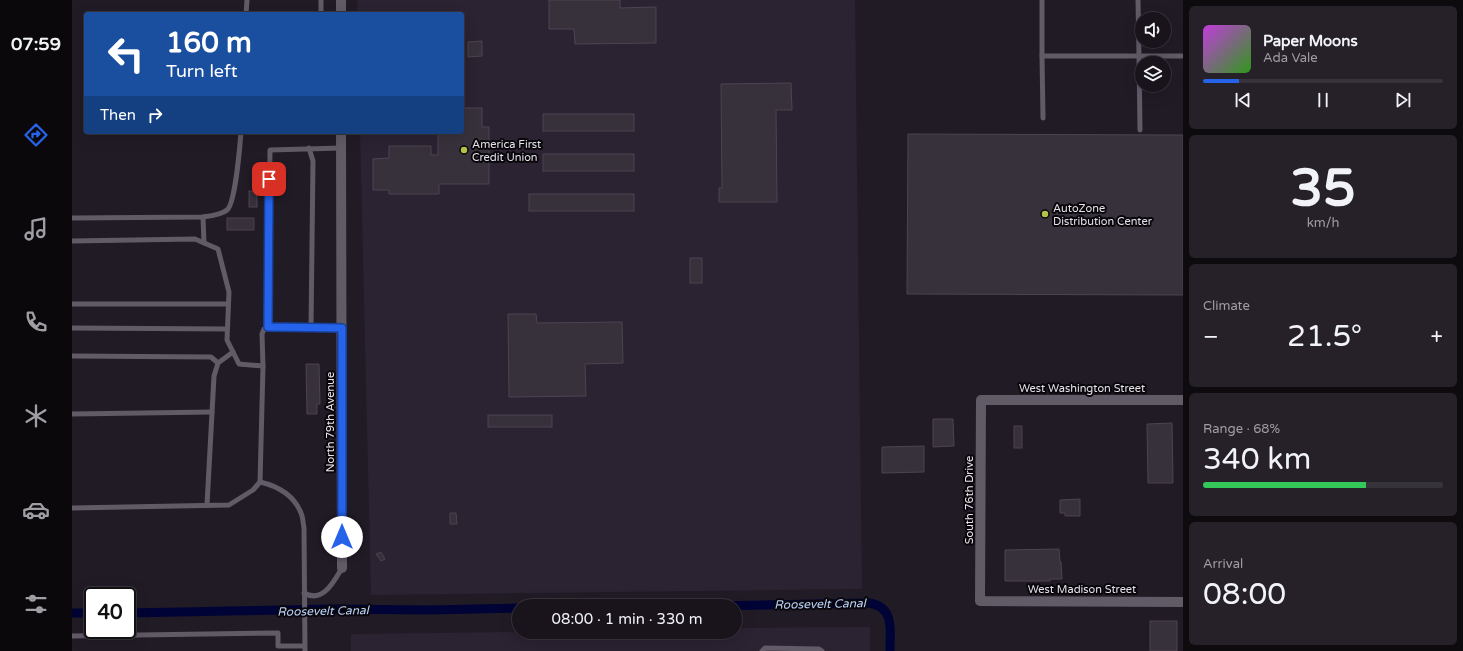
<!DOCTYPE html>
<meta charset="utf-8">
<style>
:root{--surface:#19141c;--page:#262129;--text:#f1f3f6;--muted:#9f9ea3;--line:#37333b;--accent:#2563eb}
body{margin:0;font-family:"Varela Round",sans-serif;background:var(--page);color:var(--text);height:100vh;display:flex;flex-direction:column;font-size:15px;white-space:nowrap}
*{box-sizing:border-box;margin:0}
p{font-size:13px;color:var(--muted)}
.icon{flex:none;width:22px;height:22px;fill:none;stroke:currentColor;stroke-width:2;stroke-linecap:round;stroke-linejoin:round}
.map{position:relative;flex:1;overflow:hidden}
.drawer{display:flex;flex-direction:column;gap:6px;padding:6px;background:#0e0b0f;width:280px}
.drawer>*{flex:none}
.hud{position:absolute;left:12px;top:12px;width:380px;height:122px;border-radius:4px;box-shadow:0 4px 16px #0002,0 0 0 1px var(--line);background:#1a4fa0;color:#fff;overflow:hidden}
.buttons{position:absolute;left:1063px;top:12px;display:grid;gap:8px}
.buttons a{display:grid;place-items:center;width:36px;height:36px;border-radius:50%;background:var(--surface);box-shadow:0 4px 16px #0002,0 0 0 1px var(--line);font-size:20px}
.speed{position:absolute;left:12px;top:587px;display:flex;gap:8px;font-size:20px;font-weight:700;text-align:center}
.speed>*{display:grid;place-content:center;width:52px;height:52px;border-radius:50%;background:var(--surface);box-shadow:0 4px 16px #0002,0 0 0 1px var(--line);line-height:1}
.speed .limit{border:2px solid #111;border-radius:6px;background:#fff;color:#111}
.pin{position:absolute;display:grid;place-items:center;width:34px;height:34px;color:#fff;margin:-17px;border-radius:8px;box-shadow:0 2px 6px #0006}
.me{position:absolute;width:44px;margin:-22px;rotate:0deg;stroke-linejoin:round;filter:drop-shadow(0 0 3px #0008)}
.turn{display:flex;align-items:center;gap:14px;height:84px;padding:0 16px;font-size:18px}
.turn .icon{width:52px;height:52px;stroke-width:2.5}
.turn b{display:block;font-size:28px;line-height:34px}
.then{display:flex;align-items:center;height:38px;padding:0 16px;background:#0003;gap:8px;font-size:15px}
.big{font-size:30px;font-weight:600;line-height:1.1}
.drawer .card{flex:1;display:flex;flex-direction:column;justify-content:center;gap:6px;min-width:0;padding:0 14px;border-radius:6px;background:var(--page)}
.drawer .dial{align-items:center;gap:0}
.dial b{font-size:52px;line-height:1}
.song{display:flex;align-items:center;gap:12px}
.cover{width:48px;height:48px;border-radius:6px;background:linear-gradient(135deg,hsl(290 70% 55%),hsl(110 70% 35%))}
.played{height:4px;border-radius:2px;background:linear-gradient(90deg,var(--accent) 15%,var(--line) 15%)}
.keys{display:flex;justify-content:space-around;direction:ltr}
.heat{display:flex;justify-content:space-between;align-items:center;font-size:22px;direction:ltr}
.charge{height:6px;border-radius:3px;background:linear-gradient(90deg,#34c759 68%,var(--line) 0)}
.trip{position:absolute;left:440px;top:599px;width:230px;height:40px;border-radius:20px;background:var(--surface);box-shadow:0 4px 16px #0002,0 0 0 1px var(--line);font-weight:600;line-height:40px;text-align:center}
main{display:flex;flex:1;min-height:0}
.tab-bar{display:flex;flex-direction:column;width:72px;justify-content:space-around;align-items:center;background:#0a080b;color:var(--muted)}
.tab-bar .icon{width:28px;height:28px}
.tab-bar .selected{color:var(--accent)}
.tab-bar b{font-size:18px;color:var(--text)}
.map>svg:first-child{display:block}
.built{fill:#2b2232}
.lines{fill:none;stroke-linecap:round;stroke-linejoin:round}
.canal{stroke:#000335;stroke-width:9}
.building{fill:#37313c;stroke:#4c4551}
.service{stroke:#615a67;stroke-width:5}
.minor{stroke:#615a67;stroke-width:10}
.tertiary{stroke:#615a67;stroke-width:10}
.route-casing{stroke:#184099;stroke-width:10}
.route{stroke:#2563eb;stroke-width:7}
.poi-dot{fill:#b5c249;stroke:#09070b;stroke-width:1.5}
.labels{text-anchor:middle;stroke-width:4;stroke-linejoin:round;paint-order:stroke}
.poi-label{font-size:11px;fill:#e7e3ea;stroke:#09070b;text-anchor:start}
.street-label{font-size:11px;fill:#e7e3ea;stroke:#09070b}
.water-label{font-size:12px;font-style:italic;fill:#bbd3fb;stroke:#09070b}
</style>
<main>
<nav class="tab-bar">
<b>07:59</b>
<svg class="icon selected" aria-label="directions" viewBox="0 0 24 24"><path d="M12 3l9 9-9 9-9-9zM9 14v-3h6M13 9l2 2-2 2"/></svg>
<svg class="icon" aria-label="music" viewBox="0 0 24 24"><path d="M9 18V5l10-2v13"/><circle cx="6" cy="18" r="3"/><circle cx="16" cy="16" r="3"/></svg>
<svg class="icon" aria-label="phone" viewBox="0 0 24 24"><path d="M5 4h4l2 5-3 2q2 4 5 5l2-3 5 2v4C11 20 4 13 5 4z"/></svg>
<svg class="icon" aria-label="climate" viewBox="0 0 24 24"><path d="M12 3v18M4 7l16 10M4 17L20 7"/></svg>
<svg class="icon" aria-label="car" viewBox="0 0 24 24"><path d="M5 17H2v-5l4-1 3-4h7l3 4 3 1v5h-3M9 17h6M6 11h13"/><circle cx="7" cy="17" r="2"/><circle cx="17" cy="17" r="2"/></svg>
<svg class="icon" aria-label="filters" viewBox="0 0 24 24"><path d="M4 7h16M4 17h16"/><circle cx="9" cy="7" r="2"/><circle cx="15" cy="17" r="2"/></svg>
</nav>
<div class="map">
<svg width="1111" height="651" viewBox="0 0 1111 651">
<rect width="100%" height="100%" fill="#211b26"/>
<g class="built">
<path d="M 285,0 L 783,0 L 790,589 L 299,595 L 288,132 L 390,132 L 390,14 L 286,14 Z"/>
<path d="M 798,627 L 798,651 L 279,651 L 279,634 L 447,632 L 663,632 L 663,628 Z"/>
</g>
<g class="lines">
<g class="canal">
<path d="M 639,606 L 797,603 C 823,607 818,630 818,651"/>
<path d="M 0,613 L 21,613"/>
<path d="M 55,613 L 262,609 L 356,610 L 447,608"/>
</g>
</g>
<g class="building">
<path d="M 477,0 L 548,0 L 548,8 L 584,7 L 584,43 L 503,44 L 502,29 L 477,29 Z"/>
<path d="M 410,41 L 410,56 L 396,57 L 396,42 Z"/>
<path d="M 719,83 L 720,110 L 704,110 L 705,202 L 647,202 L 647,188 L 650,188 L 649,84 Z"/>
<path d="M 390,108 L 410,108 L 410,127 L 417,127 L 417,184 L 367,184 L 367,194 L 317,194 L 317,190 L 301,190 L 301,159 L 317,158 L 317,146 L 359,146 L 359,155 L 366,155 L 366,132 L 390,132 Z"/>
<rect x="471" y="114" width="91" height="17"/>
<path d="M 836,134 L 1111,135 L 1111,295 L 835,294 Z"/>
<rect x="471" y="154" width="91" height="17"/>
<rect x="177" y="191" width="8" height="16"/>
<rect x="457" y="194" width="105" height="17"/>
<rect x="155" y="218" width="27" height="12"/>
<rect x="618" y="258" width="12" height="25"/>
<path d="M 436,314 L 464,314 L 465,323 L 550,322 L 551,363 L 513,364 L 514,396 L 437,397 Z"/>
<path d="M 234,364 L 247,364 L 248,404 L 245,404 L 245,414 L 235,414 Z"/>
<rect x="416" y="415" width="64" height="12"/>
<path d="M 861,419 L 881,419 L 882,446 L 861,447 Z"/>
<path d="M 1100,423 L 1101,483 L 1076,483 L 1075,424 Z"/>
<rect x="942" y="426" width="8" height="22"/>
<path d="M 852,446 L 852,472 L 810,473 L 810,447 Z"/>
<path d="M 1008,499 L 1008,516 L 993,516 L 993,513 L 988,513 L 988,500 Z"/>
<path d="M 378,513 L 384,513 L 385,524 L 378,524 Z"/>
<path d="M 987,549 L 988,562 L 989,562 L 990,579 L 978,579 L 978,581 L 933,581 L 933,550 Z"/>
<path d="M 309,552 L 313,559 L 309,561 L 304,554 Z"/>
<rect x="1078" y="621" width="27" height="30"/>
</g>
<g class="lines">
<g class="service">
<path d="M 970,0 L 970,56 L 1067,56 L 1066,0"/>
<path d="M 174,14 L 175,0"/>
<path d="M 249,14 L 249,0"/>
<path d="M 970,56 L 971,118"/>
<path d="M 1068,130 L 1067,56 L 1111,56"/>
<path d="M 237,148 L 241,161 L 239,328"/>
<path d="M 131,217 L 132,243"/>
<path d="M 0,218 L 131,217 C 139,216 149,215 155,210 C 163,204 168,145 169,132"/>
<path d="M 0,241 L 123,239 L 146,249 L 157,292 L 155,340 L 167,364 L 191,366"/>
<path d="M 0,304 L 156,304"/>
<path d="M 196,327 L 198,150 L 270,148"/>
<path d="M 0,328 L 155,329"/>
<path d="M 0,356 L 139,357 L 146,363"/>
<path d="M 0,414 L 140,412"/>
<path d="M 188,482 C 205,486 222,495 229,513 C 231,517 231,523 232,528 L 233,651"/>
<path d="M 135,505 L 142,376 L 146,363 L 161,352"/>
<path d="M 0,508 L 157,505 L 181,490 L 188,482 L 191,366 L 190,334 L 192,329 L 196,327 L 269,328"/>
<path d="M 232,593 C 251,604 262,581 270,568"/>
<path d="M 0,636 L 206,633 L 206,646 L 232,646"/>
<path d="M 690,651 L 693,648 L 747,649 L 750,651"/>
</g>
<path class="minor" d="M 1111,400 L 909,400 L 908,601 L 1111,602"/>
<g class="tertiary">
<path d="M 269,14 L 269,0"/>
<path d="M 269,132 L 270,568"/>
</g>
</g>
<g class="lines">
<g class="route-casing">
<path id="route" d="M 197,179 L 196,327 L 270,328 L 270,537"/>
</g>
<use href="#route" class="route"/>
</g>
<g class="poi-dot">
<circle cx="392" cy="150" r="4"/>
<circle cx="973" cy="214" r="4"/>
</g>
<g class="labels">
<g class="poi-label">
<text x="400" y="148">America First<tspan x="400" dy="13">Credit Union</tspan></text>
<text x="981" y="212">AutoZone<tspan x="981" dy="13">Distribution Center</tspan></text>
</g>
<g class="street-label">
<text x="1010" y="392">West Washington Street</text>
<text transform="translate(258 422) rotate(-90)" y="4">North 79th Avenue</text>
<text transform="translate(897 500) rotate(-90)" y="4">South 76th Drive</text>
<text x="1010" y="593">West Madison Street</text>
</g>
<g class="water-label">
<text transform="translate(748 604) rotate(-1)" y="4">Roosevelt Canal</text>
<text transform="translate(251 611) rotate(-1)" y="4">Roosevelt Canal</text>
</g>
</g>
</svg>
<div class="buttons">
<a><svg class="icon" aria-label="sound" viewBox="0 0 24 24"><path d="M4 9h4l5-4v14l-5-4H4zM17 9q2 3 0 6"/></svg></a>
<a><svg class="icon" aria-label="layers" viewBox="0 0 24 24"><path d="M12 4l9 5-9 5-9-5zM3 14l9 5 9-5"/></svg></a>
</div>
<div class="speed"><div class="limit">40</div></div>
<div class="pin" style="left:197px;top:179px;background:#d93025"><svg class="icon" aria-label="arrive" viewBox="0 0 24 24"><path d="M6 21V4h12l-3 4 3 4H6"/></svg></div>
<svg class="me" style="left:270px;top:537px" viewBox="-20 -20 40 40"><circle r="19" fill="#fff"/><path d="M0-13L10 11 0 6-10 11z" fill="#2563eb"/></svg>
<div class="trip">08:00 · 1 min · 330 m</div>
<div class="hud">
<div class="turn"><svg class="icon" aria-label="left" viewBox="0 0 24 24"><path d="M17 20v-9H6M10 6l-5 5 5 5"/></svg><div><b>160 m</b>Turn left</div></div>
<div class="then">Then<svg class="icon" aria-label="right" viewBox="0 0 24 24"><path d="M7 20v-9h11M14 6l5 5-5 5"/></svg></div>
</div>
</div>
<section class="drawer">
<div class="card">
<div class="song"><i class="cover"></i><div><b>Paper Moons</b><p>Ada Vale</p></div></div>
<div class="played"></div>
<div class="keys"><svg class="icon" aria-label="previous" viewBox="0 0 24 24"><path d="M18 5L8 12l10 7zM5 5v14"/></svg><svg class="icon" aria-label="pause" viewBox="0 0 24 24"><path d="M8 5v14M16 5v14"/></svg><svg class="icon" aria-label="next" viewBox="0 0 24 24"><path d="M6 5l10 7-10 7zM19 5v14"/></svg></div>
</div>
<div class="card dial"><b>35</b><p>km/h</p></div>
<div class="card"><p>Climate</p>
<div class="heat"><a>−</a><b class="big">21.5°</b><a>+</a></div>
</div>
<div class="card"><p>Range · 68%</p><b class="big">340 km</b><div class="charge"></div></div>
<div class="card"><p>Arrival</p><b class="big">08:00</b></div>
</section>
</main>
